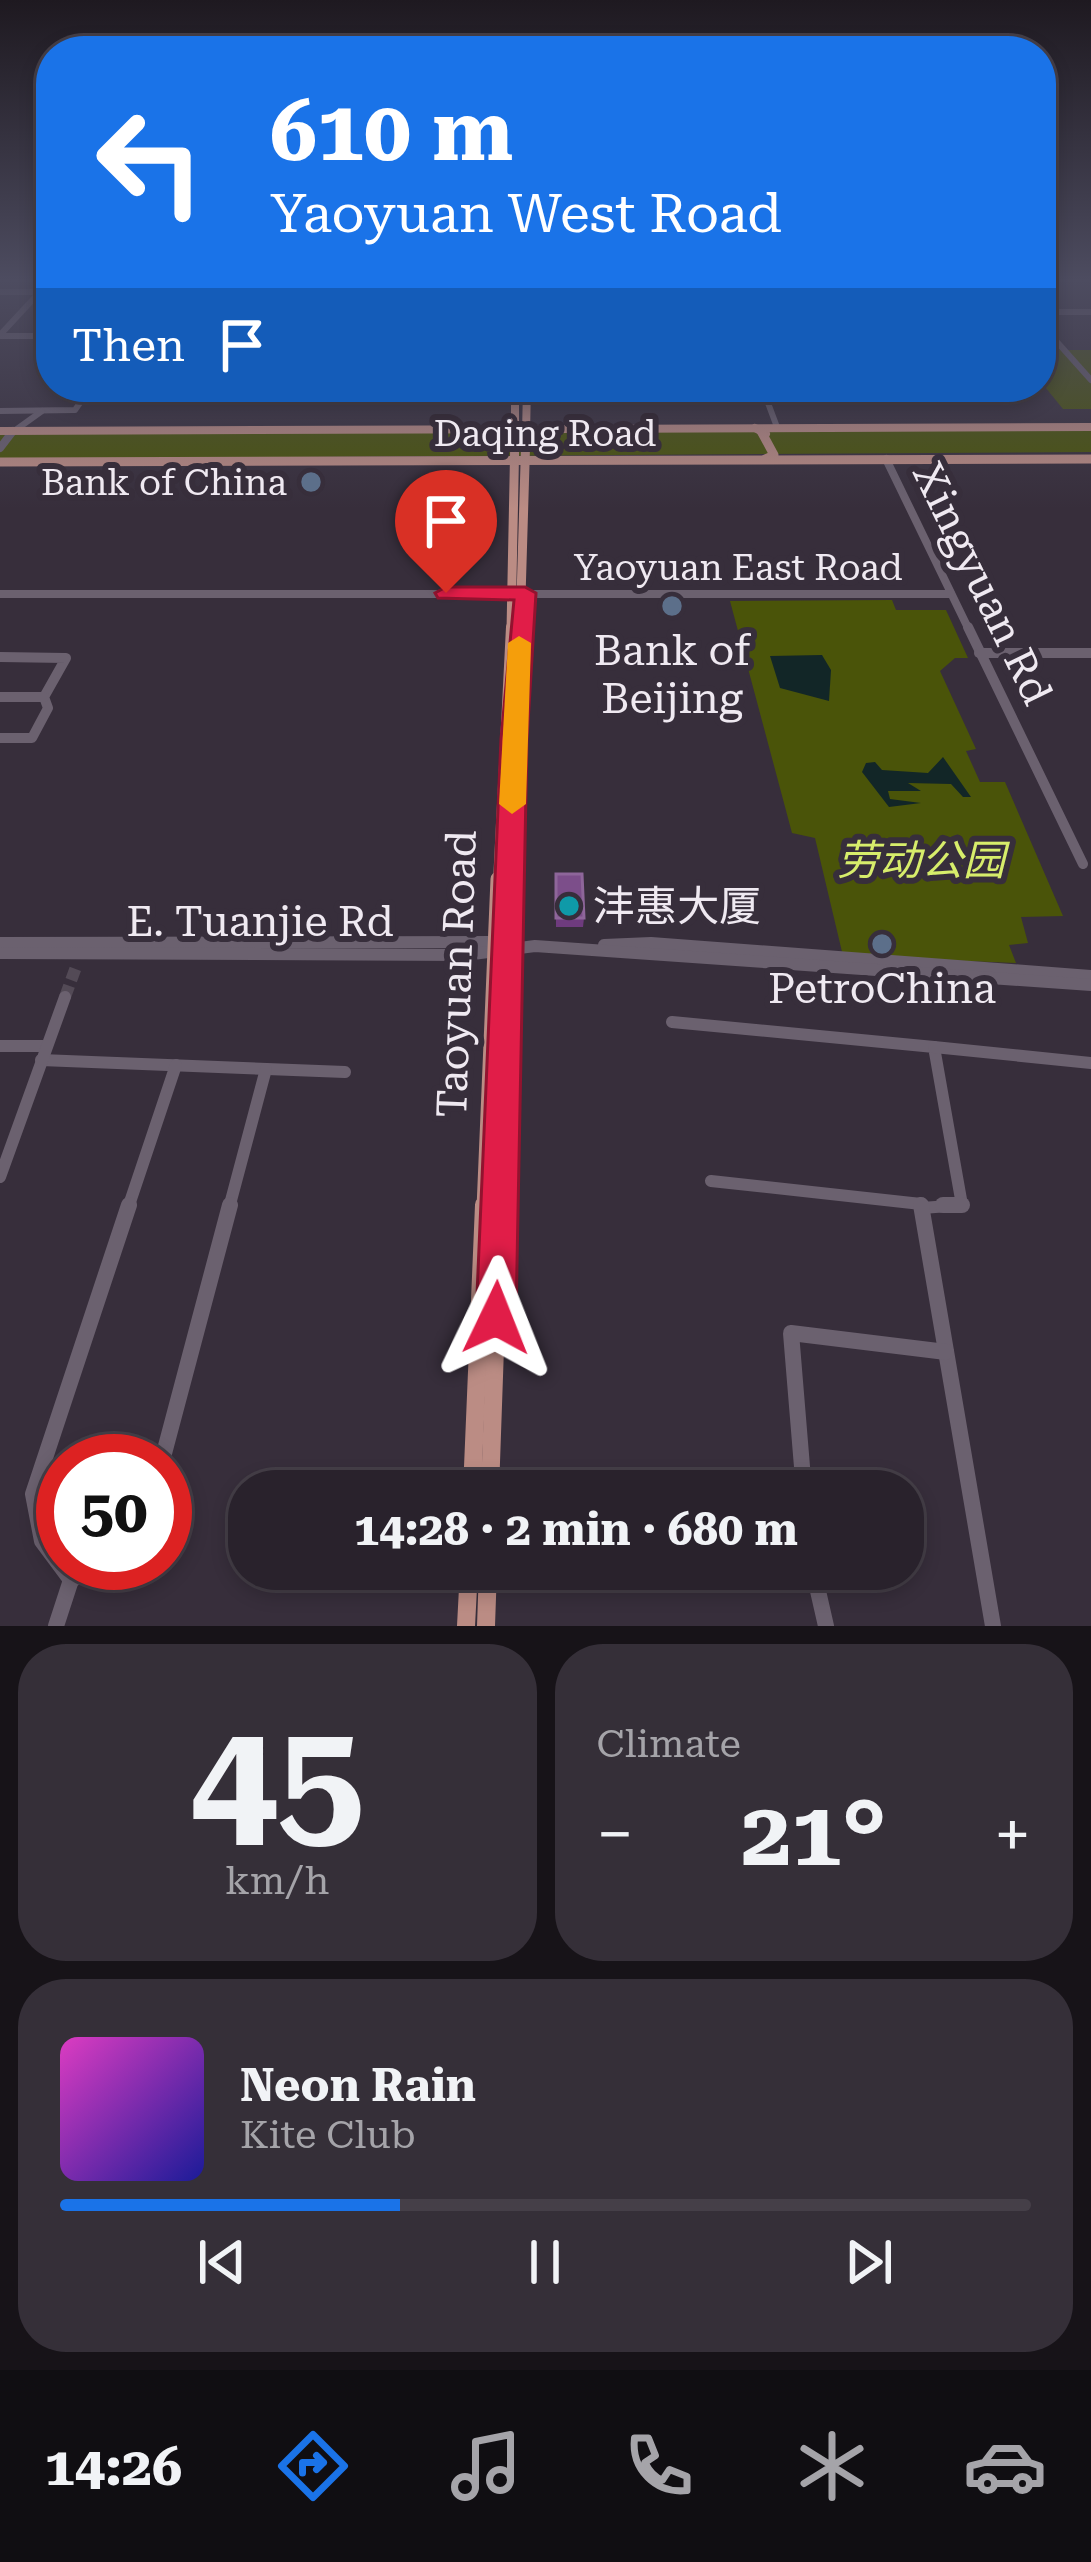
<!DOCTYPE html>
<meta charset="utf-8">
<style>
:root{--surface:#29222c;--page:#352f38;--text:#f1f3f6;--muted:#a5a4a9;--line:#453f48;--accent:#1a73e8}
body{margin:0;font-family:"Roboto Serif","Noto Sans SC",serif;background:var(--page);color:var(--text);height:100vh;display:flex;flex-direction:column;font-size:45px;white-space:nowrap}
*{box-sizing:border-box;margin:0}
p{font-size:39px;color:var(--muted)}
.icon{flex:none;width:66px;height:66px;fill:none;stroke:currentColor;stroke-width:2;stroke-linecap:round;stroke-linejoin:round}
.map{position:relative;height:1626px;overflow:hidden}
.sheet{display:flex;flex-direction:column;gap:18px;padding:18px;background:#171318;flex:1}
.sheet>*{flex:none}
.hud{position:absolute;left:36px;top:36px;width:1020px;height:366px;border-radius:48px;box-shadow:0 6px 18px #0003,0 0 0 3px var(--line);background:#1a73e8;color:#fff;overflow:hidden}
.speed{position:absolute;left:36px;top:1434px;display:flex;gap:24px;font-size:60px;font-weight:700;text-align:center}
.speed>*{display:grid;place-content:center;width:156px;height:156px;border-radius:50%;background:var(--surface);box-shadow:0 6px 18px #0003,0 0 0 3px var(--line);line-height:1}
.speed .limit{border:18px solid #d22;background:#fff;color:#111}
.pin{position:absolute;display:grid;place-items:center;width:102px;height:102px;color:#fff;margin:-123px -51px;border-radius:50% 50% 50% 0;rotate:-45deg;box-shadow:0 0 12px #0007}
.pin .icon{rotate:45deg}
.me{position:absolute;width:132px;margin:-66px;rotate:2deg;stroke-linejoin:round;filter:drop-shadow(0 0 9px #0008)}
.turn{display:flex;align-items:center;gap:42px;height:252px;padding:0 36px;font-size:54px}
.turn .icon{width:156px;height:156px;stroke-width:2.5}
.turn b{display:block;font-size:84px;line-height:102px}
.then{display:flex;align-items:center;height:114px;padding:0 36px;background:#0003;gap:24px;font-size:45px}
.big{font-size:90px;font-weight:700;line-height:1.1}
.sheet .widget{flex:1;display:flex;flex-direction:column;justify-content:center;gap:18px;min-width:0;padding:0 42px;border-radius:48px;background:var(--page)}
.sheet .dial{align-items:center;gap:0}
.dial b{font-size:156px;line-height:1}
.song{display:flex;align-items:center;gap:36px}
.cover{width:144px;height:144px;border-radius:18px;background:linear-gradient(135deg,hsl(310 70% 55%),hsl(240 70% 35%))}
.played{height:12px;border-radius:6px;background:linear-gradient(90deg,var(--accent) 35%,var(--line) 35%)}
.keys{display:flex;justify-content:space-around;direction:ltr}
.heat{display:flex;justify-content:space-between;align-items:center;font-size:66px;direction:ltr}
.sheet .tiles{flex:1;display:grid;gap:18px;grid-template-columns:1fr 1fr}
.widget:last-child{grid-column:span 2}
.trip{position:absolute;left:228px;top:1470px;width:696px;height:120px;border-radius:48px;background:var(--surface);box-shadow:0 6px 18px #0003,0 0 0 3px var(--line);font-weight:700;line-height:120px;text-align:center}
.menu{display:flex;height:192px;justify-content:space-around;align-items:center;background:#100e12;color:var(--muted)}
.menu .icon{width:84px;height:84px}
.menu .current{color:var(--accent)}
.menu b{font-size:54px;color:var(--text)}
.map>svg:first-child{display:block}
.green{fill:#4a5409}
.water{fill:#122627}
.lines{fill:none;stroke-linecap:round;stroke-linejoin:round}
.minor-tunnel{stroke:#534a56;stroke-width:12;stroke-dasharray:12 6;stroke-linecap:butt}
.minor-far4{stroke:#6b616f;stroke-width:6}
.minor-far3{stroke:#6b616f;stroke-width:8}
.minor-far2{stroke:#6b616f;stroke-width:10}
.minor-far1{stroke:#6b616f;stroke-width:12}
.minor{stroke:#6b616f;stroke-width:16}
.major-far4{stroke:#bb8c84;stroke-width:8}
.major-far3{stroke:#bb8c84;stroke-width:9}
.major-far2{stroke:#bb8c84;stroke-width:10}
.major-far1{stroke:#bb8c84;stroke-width:15}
.major{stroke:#bb8c84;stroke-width:18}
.wall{fill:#6e3b7e}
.building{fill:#7c4e8a;stroke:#8e669a;stroke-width:3}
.route{fill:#e11d48;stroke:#92132f;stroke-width:3}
.slow{fill:#f59e0b}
.service-dot{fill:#5c6f8a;stroke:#372e3b;stroke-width:4.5}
.culture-dot{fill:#0f9aa8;stroke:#372e3b;stroke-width:4.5}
.labels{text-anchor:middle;stroke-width:12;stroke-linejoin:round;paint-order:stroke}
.far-street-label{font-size:36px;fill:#efe9f1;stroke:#372e3b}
.far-poi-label{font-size:36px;fill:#efe9f1;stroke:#372e3b;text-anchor:end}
.street-label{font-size:42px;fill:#efe9f1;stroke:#372e3b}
.poi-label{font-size:42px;fill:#efe9f1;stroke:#372e3b}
.park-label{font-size:42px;font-style:italic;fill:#d7ed6b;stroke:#372e3b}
</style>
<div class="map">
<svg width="1091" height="1626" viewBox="0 0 1091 1626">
<rect width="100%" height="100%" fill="#372e3b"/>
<g class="green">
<path d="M 1041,350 L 1091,350 L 1091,409 L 1063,409 L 1041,382 Z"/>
<path d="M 1091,429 L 1091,452 L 0,459 L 0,433 Z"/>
<path d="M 892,600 L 896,610 L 946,610 L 968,658 L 955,658 L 940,671 L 976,749 L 966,751 L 980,782 L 1005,782 L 1063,916 L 1021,917 L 1028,943 L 1009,945 L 1016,963 L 843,956 L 815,838 L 792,833 L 730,601 Z"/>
</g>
<g class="water">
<path d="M 822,655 L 831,670 L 829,701 L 780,688 L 770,656 Z"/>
<path d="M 943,757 L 971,797 L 963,797 L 951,784 L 908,783 L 921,791 L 888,791 L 890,799 L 921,803 L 889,807 L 862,772 L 866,763 L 875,762 L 882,770 L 928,773 Z"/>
</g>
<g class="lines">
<path class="minor-tunnel" d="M 65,997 L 76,967"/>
<g class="minor-far4">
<path d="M 0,292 L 51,292"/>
<path d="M 1041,312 L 1091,312"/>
<path d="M 1041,324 L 1091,380"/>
<path d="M 0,335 L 50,281"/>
<path d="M 0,336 L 51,336"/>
<path d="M 762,387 L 777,427"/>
<path d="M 0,411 L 75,410 L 91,387"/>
<path d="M 10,434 L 42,411"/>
</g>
<g class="minor-far3">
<path d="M 0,448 L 13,431"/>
<path d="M 886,459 L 969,630"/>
<path d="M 0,594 L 951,594"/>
</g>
<g class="minor-far2">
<path d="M 968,627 L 1083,864"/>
<path d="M 979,653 L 1091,653"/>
<path d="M 0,657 L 66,658 L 44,697 L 48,708 L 32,738 L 0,738"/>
<path d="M 0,697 L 44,697"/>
</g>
<g class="minor-far1">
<path d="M 0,943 L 501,942"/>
<path d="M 604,945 L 651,943 L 1091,976"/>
<path d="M 0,953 L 465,955 L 535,946 L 1091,985"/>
<path d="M 672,1022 L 934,1047 L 962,1205 L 922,1208"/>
<path d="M 0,1046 L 46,1046"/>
<path d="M 934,1047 L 1091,1063"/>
<path d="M 41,1060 L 345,1072"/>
<path d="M 0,1177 L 65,997"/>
<path d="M 711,1181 L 921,1204"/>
<path d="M 128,1208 L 176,1065"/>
<path d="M 229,1208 L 266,1069"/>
</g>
<g class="minor">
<path d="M 921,1205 L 993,1626"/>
<path d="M 943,1205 L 962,1205"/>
<path d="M 162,1461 L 230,1205"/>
<path d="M 804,1491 L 791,1333 L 946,1352"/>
<path d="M 813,1569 L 826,1626"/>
<path d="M 71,1580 L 102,1563"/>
<path d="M 56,1626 L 71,1580 L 42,1541 L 33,1494 L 129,1205"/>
</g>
<g class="major-far4">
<path d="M 515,387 L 515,434"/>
<path d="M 755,428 L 766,434"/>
<path d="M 0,431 L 1091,427"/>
<path d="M 526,434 L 527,387"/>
</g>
<g class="major-far3">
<path d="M 761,431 L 774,455 L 765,459"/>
<path d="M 0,462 L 1091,459"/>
<path d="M 511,630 L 515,431"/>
<path d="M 520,630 L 526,431"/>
</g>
<g class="major-far2">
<path d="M 498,882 L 511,627"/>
<path d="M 512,882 L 520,627"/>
</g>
<g class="major-far1">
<path d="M 484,1208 L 498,879"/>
<path d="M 500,1208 L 512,879"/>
</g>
<g class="major">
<path d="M 472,1491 L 484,1205"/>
<path d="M 490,1491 L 500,1205"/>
<path d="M 466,1626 L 469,1569"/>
<path d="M 486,1626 L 488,1569"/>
</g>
</g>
<path class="wall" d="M 556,874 L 584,918 L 583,927 L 556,927 Z"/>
<path class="building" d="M 556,874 L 582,874 L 584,918 L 556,918 Z"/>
<linearGradient id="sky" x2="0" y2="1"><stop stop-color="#1e1920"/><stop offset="0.55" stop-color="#4d4c60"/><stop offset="1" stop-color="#4d4c60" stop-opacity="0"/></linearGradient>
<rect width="1091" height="509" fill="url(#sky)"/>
<path class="route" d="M 446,587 L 525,587 L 536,593 L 527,739 L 516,1318 L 510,1332 L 496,1338 L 482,1332 L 476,1318 L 501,739 L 514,600 L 438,598 L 435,593 Z"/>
<path class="slow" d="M 519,636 L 531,643 L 526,804 L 512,814 L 499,804 L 508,643 Z"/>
<g class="service-dot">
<circle cx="311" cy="482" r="12"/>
<circle cx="672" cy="606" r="12"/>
<circle cx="882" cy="944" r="12"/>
</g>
<circle class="culture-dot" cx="569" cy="906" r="12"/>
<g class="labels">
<g class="far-street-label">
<text x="545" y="446">Daqing Road</text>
<text x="738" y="580">Yaoyuan East Road</text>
</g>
<g class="far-poi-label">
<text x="287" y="495">Bank of China</text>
</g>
<g class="street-label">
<text transform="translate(983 583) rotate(64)" y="15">Xingyuan Rd</text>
<text x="260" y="936">E. Tuanjie Rd</text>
<text transform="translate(456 974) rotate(-88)" y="15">Taoyuan Road</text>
</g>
<g class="poi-label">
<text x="672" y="665">Bank of<tspan x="672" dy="48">Beijing</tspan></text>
<text x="593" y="921" text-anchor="start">沣惠大厦</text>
<text x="882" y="1003">PetroChina</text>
</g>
<g class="park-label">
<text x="921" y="875">劳动公园</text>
</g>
</g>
</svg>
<div class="speed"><div class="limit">50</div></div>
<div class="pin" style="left:446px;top:593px;background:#d93025"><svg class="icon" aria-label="arrive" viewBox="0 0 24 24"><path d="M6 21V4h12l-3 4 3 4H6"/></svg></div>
<svg class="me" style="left:496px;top:1318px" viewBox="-20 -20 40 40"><path d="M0-17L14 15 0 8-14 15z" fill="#e11d48" stroke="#fff" stroke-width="4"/></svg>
<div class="trip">14:28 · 2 min · 680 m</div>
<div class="hud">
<div class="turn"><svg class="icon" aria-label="left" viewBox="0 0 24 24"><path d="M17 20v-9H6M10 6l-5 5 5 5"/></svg><div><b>610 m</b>Yaoyuan West Road</div></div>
<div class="then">Then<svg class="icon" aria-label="arrive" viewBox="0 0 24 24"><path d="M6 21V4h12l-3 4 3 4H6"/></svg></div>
</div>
</div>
<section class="sheet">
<div class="tiles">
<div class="widget dial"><b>45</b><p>km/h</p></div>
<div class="widget"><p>Climate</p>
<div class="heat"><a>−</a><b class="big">21°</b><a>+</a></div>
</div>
<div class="widget">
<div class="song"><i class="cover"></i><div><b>Neon Rain</b><p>Kite Club</p></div></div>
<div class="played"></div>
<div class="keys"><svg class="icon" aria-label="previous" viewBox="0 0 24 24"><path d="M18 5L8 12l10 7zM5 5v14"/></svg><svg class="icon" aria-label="pause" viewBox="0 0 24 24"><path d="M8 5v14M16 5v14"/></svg><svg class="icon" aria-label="next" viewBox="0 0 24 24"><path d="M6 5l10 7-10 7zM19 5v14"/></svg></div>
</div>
</div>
</section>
<nav class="menu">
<b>14:26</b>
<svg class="icon current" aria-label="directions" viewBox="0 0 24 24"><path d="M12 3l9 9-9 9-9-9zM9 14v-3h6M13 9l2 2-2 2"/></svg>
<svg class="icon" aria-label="music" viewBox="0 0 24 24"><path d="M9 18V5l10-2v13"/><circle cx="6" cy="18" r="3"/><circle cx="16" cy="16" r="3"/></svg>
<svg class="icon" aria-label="phone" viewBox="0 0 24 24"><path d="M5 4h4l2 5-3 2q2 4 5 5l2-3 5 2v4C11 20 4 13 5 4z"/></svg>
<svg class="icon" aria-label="climate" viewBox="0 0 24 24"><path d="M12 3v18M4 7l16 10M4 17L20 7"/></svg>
<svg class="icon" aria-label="car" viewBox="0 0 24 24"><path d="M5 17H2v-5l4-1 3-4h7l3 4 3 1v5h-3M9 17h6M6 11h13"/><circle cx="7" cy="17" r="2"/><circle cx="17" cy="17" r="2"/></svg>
</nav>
